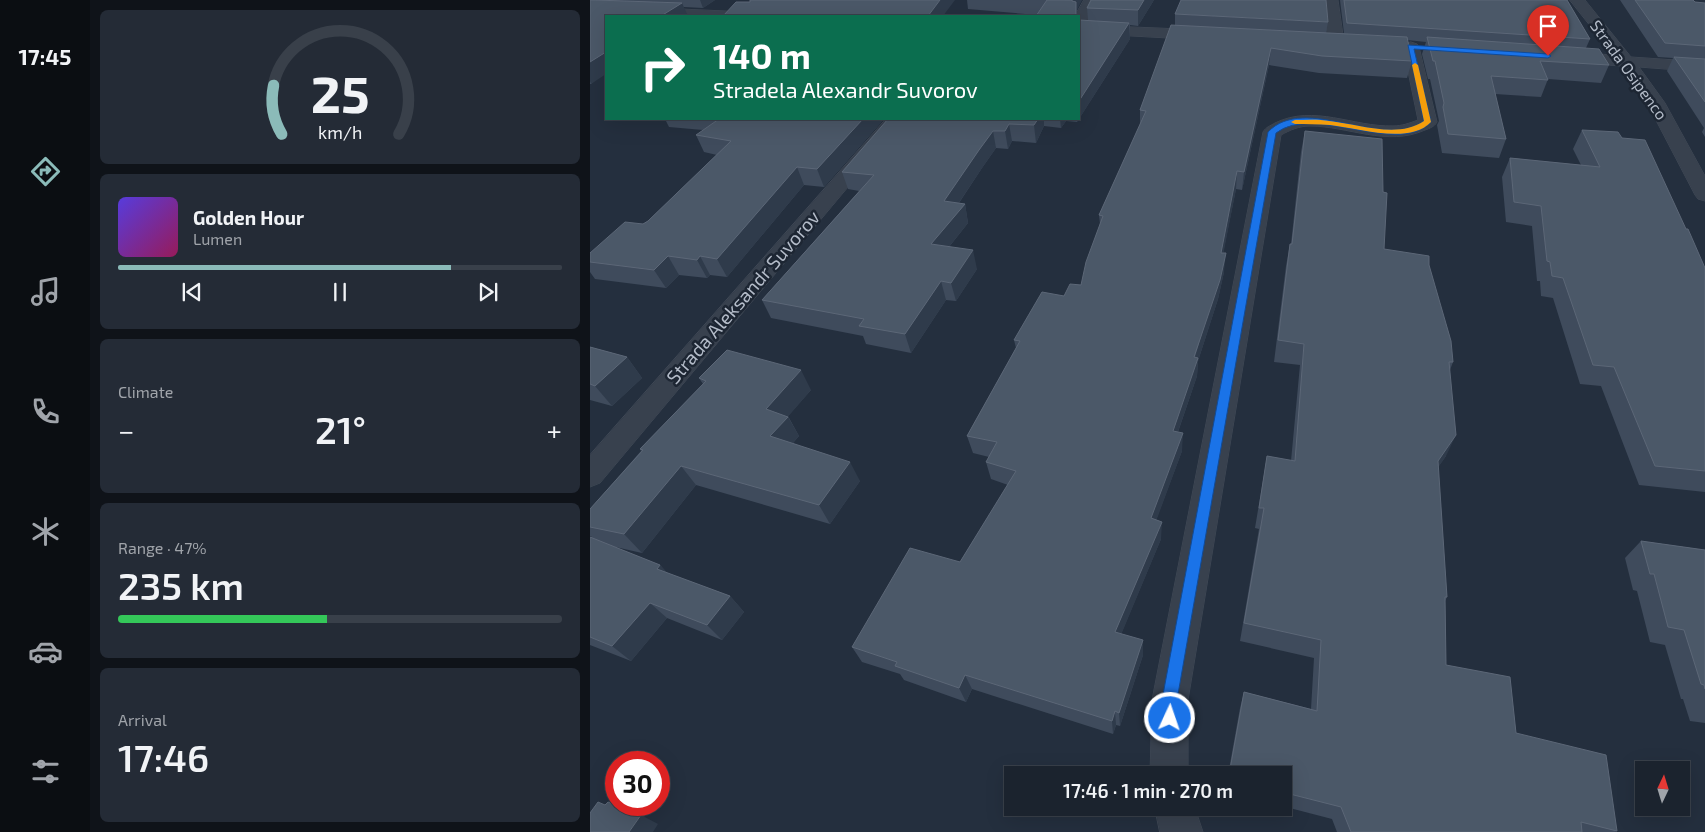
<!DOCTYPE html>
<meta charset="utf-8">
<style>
:root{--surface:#1b232e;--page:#242b36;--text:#f1f3f6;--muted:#a0a4aa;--line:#39404a;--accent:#8bbbb9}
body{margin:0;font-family:"Exo 2",sans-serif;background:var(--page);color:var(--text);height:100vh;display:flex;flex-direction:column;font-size:19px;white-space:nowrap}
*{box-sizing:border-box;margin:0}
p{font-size:16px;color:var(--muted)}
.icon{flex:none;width:28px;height:28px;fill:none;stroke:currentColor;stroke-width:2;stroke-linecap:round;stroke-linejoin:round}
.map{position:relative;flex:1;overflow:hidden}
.details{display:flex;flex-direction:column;gap:10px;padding:10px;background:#0f1319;width:500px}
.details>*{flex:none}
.guide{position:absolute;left:15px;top:15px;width:475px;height:105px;border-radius:0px;box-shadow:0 5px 20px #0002,0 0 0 1px var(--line);background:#0b6e4f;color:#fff;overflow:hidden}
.needle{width:32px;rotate:4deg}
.tools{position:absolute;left:1045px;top:761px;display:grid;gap:10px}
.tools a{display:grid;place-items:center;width:55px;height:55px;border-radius:0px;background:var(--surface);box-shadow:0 5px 20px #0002,0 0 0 1px var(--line);font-size:25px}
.speed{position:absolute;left:15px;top:751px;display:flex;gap:10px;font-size:25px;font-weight:700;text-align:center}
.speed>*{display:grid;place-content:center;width:65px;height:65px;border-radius:50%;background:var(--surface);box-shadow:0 5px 20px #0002,0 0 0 1px var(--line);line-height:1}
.speed .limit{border:8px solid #d22;background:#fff;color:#111}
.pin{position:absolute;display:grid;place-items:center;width:42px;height:42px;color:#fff;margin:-51px -21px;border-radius:50% 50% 50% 0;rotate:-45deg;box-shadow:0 0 5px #0007}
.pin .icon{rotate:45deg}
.me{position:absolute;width:55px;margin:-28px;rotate:3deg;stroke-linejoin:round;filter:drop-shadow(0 0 4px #0008)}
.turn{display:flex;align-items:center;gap:18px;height:105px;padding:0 25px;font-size:22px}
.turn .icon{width:65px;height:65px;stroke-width:2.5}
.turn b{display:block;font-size:35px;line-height:42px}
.big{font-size:38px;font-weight:600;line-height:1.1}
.details .tile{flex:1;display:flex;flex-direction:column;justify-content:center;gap:8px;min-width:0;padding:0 18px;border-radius:8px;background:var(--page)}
.details .dial{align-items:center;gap:0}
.dial svg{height:130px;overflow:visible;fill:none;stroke:var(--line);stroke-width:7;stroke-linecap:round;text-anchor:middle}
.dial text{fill:var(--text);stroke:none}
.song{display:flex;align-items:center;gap:15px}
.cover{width:60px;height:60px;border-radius:8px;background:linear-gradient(135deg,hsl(250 70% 55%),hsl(330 70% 35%))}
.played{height:5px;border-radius:2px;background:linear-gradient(90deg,var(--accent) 75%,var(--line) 75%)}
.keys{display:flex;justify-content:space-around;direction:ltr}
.heat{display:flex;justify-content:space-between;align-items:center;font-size:28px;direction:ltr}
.charge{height:8px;border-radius:4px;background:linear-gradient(90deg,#34c759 47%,var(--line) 0)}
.trip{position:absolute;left:414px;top:766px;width:288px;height:50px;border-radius:0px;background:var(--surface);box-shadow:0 5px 20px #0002,0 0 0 1px var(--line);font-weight:600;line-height:50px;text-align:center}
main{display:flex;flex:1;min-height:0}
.menu{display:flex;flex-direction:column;width:90px;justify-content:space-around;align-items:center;background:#0b0e12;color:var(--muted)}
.menu .icon{width:35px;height:35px}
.menu .current{color:var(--accent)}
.menu b{font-size:22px;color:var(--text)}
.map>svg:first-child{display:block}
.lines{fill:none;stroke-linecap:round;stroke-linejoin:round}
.minor-casing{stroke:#414a57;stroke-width:1}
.minor{fill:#38414e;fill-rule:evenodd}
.wall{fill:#3f4b5c}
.shaded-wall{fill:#2f3b4b}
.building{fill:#4b5868;stroke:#5c6777}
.route{fill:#1a73e8;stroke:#114b97}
.slow{fill:#f59e0b}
.labels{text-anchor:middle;stroke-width:5;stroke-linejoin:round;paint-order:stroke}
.far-street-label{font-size:16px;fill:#b4bcc9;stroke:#1d2633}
.street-label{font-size:19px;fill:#b4bcc9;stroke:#1d2633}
</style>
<main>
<nav class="menu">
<b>17:45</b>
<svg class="icon current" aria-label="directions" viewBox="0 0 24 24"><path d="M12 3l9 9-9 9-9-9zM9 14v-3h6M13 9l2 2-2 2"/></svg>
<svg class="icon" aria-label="music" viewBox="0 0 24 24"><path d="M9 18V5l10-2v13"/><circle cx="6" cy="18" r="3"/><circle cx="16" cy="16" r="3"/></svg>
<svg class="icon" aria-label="phone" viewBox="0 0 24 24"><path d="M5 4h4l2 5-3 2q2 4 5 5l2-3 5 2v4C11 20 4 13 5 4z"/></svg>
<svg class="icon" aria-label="climate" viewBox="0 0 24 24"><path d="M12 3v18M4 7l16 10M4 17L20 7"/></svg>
<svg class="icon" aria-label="car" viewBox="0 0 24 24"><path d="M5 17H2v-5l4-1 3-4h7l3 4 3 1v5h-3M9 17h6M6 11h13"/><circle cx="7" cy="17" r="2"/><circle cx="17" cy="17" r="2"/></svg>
<svg class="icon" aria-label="filters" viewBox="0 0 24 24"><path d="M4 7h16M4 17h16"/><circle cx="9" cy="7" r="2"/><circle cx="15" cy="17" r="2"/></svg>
</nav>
<section class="details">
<div class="tile dial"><svg viewBox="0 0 100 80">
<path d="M14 69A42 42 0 1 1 86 69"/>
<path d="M14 69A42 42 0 0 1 9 39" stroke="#8bbbb9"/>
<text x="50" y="56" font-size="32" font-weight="700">25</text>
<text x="50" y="72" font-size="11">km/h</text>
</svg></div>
<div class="tile">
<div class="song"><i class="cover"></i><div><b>Golden Hour</b><p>Lumen</p></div></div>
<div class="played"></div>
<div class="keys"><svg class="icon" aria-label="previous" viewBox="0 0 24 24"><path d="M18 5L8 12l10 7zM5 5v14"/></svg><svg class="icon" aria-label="pause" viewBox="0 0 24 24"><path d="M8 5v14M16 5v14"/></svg><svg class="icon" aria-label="next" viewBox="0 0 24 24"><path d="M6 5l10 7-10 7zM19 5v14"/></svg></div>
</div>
<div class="tile"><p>Climate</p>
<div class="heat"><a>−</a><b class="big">21°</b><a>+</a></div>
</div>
<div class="tile"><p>Range · 47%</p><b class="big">235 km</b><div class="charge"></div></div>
<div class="tile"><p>Arrival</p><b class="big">17:46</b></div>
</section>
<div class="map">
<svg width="1115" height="832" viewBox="0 0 1115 832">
<rect width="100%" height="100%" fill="#242f3e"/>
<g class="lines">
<g class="minor-casing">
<g id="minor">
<path d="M 494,0 L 508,0 L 495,25 L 614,30 L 619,32 L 622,35 L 619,38 L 614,40 L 489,33 L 489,16 L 485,16 Z"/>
<path d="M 734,0 L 748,0 L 754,42 L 752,45 L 740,45 L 738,42 Z"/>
<path d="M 980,0 L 995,0 L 1041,57 L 1115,62 L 1115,72 L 1049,67 L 1075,103 L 1115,176 L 1115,201 L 1108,199 L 1105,195 L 1057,103 L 1031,66 L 979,62 L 973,60 L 971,57 L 973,54 L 979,52 L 1023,55 Z"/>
<path d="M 0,5 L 158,12 L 163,13 L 165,16 L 65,16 L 0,13 Z"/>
<path d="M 821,42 L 827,44 L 829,47 L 847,122 C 844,127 840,128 835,130 C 797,147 758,126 720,126 C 709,126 700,130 691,135 L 598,700 L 598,775 L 560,775 L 562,700 L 673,132 C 676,127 680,126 685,123 C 724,104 763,127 803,126 C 812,126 820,123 828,120 L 813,47 L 815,44 Z"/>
<path d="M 296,119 L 315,119 L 10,483 L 0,487 L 0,455 Z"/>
<path d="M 565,808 L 605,808 L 613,832 L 570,832 Z"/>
</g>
</g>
<use href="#minor" class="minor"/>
</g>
<g class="wall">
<path d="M 0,0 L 125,0 L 113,8 L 94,7 L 1,84 L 0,84 Z"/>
<path d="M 377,0 L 492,0 L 447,15 L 378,9 Z"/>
<path d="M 501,0 L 564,0 L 548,26 L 540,25 L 540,39 L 487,122 L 476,121 L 471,128 L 454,126 L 446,143 L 422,141 L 418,149 L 406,148 L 392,168 L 369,203 L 375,204 L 378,223 L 359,247 L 387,269 L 366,301 L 356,300 L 321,353 L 276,344 L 273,336 L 181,318 L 172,300 L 269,191 L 258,189 L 252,172 L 298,119 L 489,119 L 498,20 L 497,8 Z"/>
<path d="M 750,0 L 977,0 L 1000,39 L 996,48 L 1019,65 L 1011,83 L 958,79 L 951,97 L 905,94 L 916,139 L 909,158 L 852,153 L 847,125 L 849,121 L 840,79 L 838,79 L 832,54 L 836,42 L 817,40 L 822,61 L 817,78 L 729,73 L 679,65 L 652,190 L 646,189 L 633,253 L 634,272 L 628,299 L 608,361 L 607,376 L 588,432 L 592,451 L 566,520 L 571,539 L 531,634 L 553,655 L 530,726 L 526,725 L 523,734 L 382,689 L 376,702 L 314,680 L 310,674 L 272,662 L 262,647 L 370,562 L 418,485 L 401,479 L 396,462 L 399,457 L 383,453 L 377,436 L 426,348 L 424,340 L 474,296 L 491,285 L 510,224 L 509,215 L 550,125 L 550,110 L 585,25 L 585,14 L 738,22 L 736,33 L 754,33 Z"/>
<path d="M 1030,0 L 1103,0 L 1105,2 L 1115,3 L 1115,137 L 1112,132 L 1114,128 L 1077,71 L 1083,58 L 1068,57 Z"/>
<path d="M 75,119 L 294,119 L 234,187 L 214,185 L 137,277 L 120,275 L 117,278 L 89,275 L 76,288 L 5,279 L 0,272 L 0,253 L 58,221 L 127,155 L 114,152 L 106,135 L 113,130 L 79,127 Z"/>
<path d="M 992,130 L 1032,138 L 1096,229 L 1115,268 L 1115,492 L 1049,485 L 1011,386 L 990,384 L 963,298 L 951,296 L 950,281 L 947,281 L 942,226 L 916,222 L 912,177 L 920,158 L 991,165 L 983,149 Z"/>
<path d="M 715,131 L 794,249 L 839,265 L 863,362 L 860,370 L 856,456 L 848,467 L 857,597 L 855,601 L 856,665 L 1027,831 L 1025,832 L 747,832 L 742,819 L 692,806 L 692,775 L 638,775 L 650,708 L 654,692 L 721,709 L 724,658 L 650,641 L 669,529 L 665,528 L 677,456 L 701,461 L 710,365 L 684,362 L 696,266 L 700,244 L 701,244 L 711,152 Z"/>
<path d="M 0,347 L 37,357 L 52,378 L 22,406 L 0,400 Z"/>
<path d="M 109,378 L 221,390 L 198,416 L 209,436 L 203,443 L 270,481 L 240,524 L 106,485 L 52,553 L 21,546 L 70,565 L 77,573 L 140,596 L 154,612 L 132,640 L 77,618 L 41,661 L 0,645 L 0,537 L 2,537 L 0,536 L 0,509 L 51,451 L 50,449 L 113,384 Z"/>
<path d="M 1051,541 L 1115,550 L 1115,723 L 1100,721 L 1093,699 L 1091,699 L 1075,645 L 1060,642 L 1047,591 L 1043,590 L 1035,558 Z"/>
</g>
<g class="shaded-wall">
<path d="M 110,0 L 125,0 L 113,8 Z"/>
<path d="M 350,0 L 365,0 L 353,16 L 338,16 Z"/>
<path d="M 482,0 L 492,0 L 487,10 L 487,16 L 483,16 Z"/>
<path d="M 554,0 L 564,0 L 548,26 L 548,10 Z"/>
<path d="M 92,3 L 98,16 L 71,16 Z"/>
<path d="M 539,23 L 540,39 L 487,122 L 487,119 L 489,119 L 489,101 Z"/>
<path d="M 681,48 L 679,65 L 652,190 L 654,172 Z"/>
<path d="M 16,52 L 16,74 L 1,84 L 0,81 L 0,62 Z"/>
<path d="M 273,119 L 294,119 L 234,187 L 227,169 Z"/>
<path d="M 448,119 L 454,119 L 454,126 L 446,143 L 444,125 Z"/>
<path d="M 470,119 L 476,119 L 476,121 L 471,128 Z"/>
<path d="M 419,124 L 422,141 L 418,149 L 415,131 Z"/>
<path d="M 403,131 L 406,148 L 392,168 L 358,219 L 354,201 L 389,150 Z"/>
<path d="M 207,167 L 214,185 L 137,277 L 127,259 Z"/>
<path d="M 647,171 L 646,189 L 630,271 L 631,253 Z"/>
<path d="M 375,204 L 378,223 L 346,263 L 341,244 Z"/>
<path d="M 383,250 L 387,269 L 366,301 L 361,283 Z"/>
<path d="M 636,253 L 634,272 L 628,299 L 608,361 L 607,376 L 582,449 L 583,431 Z"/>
<path d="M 78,256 L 89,275 L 76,288 L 64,270 Z"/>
<path d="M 110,256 L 120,275 L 117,278 L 107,260 Z"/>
<path d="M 351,281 L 356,300 L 321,353 L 315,334 Z"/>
<path d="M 37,357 L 52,378 L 22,406 L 5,386 Z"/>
<path d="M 211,370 L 221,390 L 189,427 L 198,417 L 209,436 L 192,455 L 180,436 L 176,409 Z"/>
<path d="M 593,433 L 592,451 L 561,535 L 561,518 Z"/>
<path d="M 866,435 L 856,456 L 838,482 L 848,461 Z"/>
<path d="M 260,462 L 270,481 L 240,524 L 229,505 Z"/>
<path d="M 91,466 L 106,485 L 52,553 L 34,534 Z"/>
<path d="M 572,522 L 571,539 L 526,647 L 525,632 Z"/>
<path d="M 70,565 L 86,582 L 67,569 Z"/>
<path d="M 140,596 L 154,612 L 132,640 L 117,625 Z"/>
<path d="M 60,603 L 77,618 L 41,661 L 22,646 Z"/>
<path d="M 553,640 L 553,655 L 530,726 L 529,713 Z"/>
<path d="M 375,675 L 382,689 L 376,702 L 369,688 Z"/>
<path d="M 525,711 L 526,725 L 523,734 L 522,721 Z"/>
<path d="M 51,815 L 68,824 L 63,832 L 39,832 Z"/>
</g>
<g class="building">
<path d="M 0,0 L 5,0 L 92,3 L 71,16 L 16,16 L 16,52 L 0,62 Z"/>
<path d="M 160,0 L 350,0 L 338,16 L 133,16 L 146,2 L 160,2 Z"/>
<path d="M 457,0 L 482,0 L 482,1 L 486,2 L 486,16 L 446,16 Z"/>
<path d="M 501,0 L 554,0 L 548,10 L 497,8 Z"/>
<path d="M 591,0 L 736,0 L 738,22 L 585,14 Z"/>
<path d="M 754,0 L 977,0 L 1000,39 L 757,23 Z"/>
<path d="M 1045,0 L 1103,0 L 1105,2 L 1115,3 L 1115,46 L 1075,43 Z"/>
<path d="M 489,20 L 539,23 L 489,101 Z"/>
<path d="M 581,25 L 817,37 L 822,61 L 732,56 L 681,48 L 654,172 L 647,171 L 631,253 L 636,253 L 630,280 L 604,357 L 608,358 L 583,431 L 593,433 L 561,518 L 572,522 L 525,632 L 553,640 L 529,713 L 525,711 L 522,721 L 375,675 L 369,688 L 305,666 L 307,662 L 262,647 L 320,548 L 370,562 L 426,471 L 396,462 L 407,442 L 377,436 L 430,341 L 424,340 L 452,292 L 474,296 L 480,284 L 491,285 L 496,262 L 513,216 L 509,215 L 556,111 L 550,110 Z"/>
<path d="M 837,37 L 1009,49 L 1019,65 L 950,61 L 958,80 L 901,76 L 916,139 L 858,134 L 853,107 L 854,103 L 845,61 L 843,61 Z"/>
<path d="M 1084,57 L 1115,59 L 1115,102 Z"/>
<path d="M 129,119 L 273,119 L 227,169 L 207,167 L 127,259 L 110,256 L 107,260 L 78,256 L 64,270 L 0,262 L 0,253 L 35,222 L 53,224 L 58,221 L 141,141 L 106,135 Z"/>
<path d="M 298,119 L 448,119 L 444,125 L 419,124 L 415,131 L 403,131 L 389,150 L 354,201 L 375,204 L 341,244 L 383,250 L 361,283 L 351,281 L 315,334 L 269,326 L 274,319 L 172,300 L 284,175 L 252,172 Z"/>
<path d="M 992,130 L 1028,132 L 1032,138 L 1055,140 L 1096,229 L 1098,229 L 1115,268 L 1115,471 L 1065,466 L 1024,367 L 1003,365 L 973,278 L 962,276 L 960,262 L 957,261 L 951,206 L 924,202 L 920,158 L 1010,167 Z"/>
<path d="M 715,131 L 792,139 L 793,192 L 797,193 L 794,249 L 839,256 L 839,265 L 861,341 L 863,362 L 859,362 L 866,435 L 848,461 L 857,597 L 855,597 L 856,665 L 920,677 L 926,733 L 1016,755 L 1027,831 L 991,822 L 992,832 L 761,832 L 751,807 L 692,792 L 692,775 L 639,775 L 654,692 L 727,711 L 731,640 L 654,623 L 674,508 L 669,508 L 677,456 L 705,461 L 714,344 L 688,340 L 700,244 L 702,244 Z"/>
<path d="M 0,347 L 37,357 L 5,386 L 0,384 Z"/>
<path d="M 137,350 L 211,370 L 176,409 L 198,417 L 180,436 L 260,462 L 229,505 L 91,466 L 34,534 L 0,527 L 0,509 L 53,450 L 50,449 L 116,381 L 109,378 Z"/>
<path d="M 0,537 L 70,565 L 67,569 L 140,596 L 117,625 L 60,603 L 22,646 L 0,637 Z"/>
<path d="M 1051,541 L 1115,550 L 1115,689 L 1114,685 L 1111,684 L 1094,630 L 1078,627 L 1064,574 L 1060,574 Z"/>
<path d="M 8,802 L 15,805 L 18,802 L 51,815 L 39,832 L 0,832 L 0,813 Z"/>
</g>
<path class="route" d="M 818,45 L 958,54 L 961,56 L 958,58 L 824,49 L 841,122 C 807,157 725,103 686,133 L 587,700 L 587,718 L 585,724 L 580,726 L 574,724 L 572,718 L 572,700 L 678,132 C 715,93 793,151 834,121 Z"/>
<path class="slow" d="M 825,63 L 828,65 L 841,122 C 819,145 768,128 740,125 C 728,124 716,124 705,124 L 701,122 L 705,120 C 716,120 728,119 739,121 C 768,124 808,139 834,121 L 822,65 Z"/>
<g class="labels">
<g class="far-street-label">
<text transform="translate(1039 70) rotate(54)" y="6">Strada Osipenco</text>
</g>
<g class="street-label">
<text transform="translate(153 297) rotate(-49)" y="7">Strada Aleksandr Suvorov</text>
</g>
</g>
</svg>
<div class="tools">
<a><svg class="needle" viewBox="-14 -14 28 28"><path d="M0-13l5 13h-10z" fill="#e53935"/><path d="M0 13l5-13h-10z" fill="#a0a4aa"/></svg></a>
</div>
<div class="speed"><div class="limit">30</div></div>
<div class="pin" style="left:958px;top:56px;background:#d93025"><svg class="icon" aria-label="arrive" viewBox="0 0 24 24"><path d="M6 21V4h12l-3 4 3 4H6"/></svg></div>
<svg class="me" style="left:580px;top:718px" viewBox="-20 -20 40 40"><circle r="17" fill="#1a73e8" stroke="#fff" stroke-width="3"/><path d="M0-11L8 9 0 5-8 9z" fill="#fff"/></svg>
<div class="trip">17:46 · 1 min · 270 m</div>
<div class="guide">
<div class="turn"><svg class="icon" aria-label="right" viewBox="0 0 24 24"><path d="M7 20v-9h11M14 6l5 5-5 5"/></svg><div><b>140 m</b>Stradela Alexandr Suvorov</div></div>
</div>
</div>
</main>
